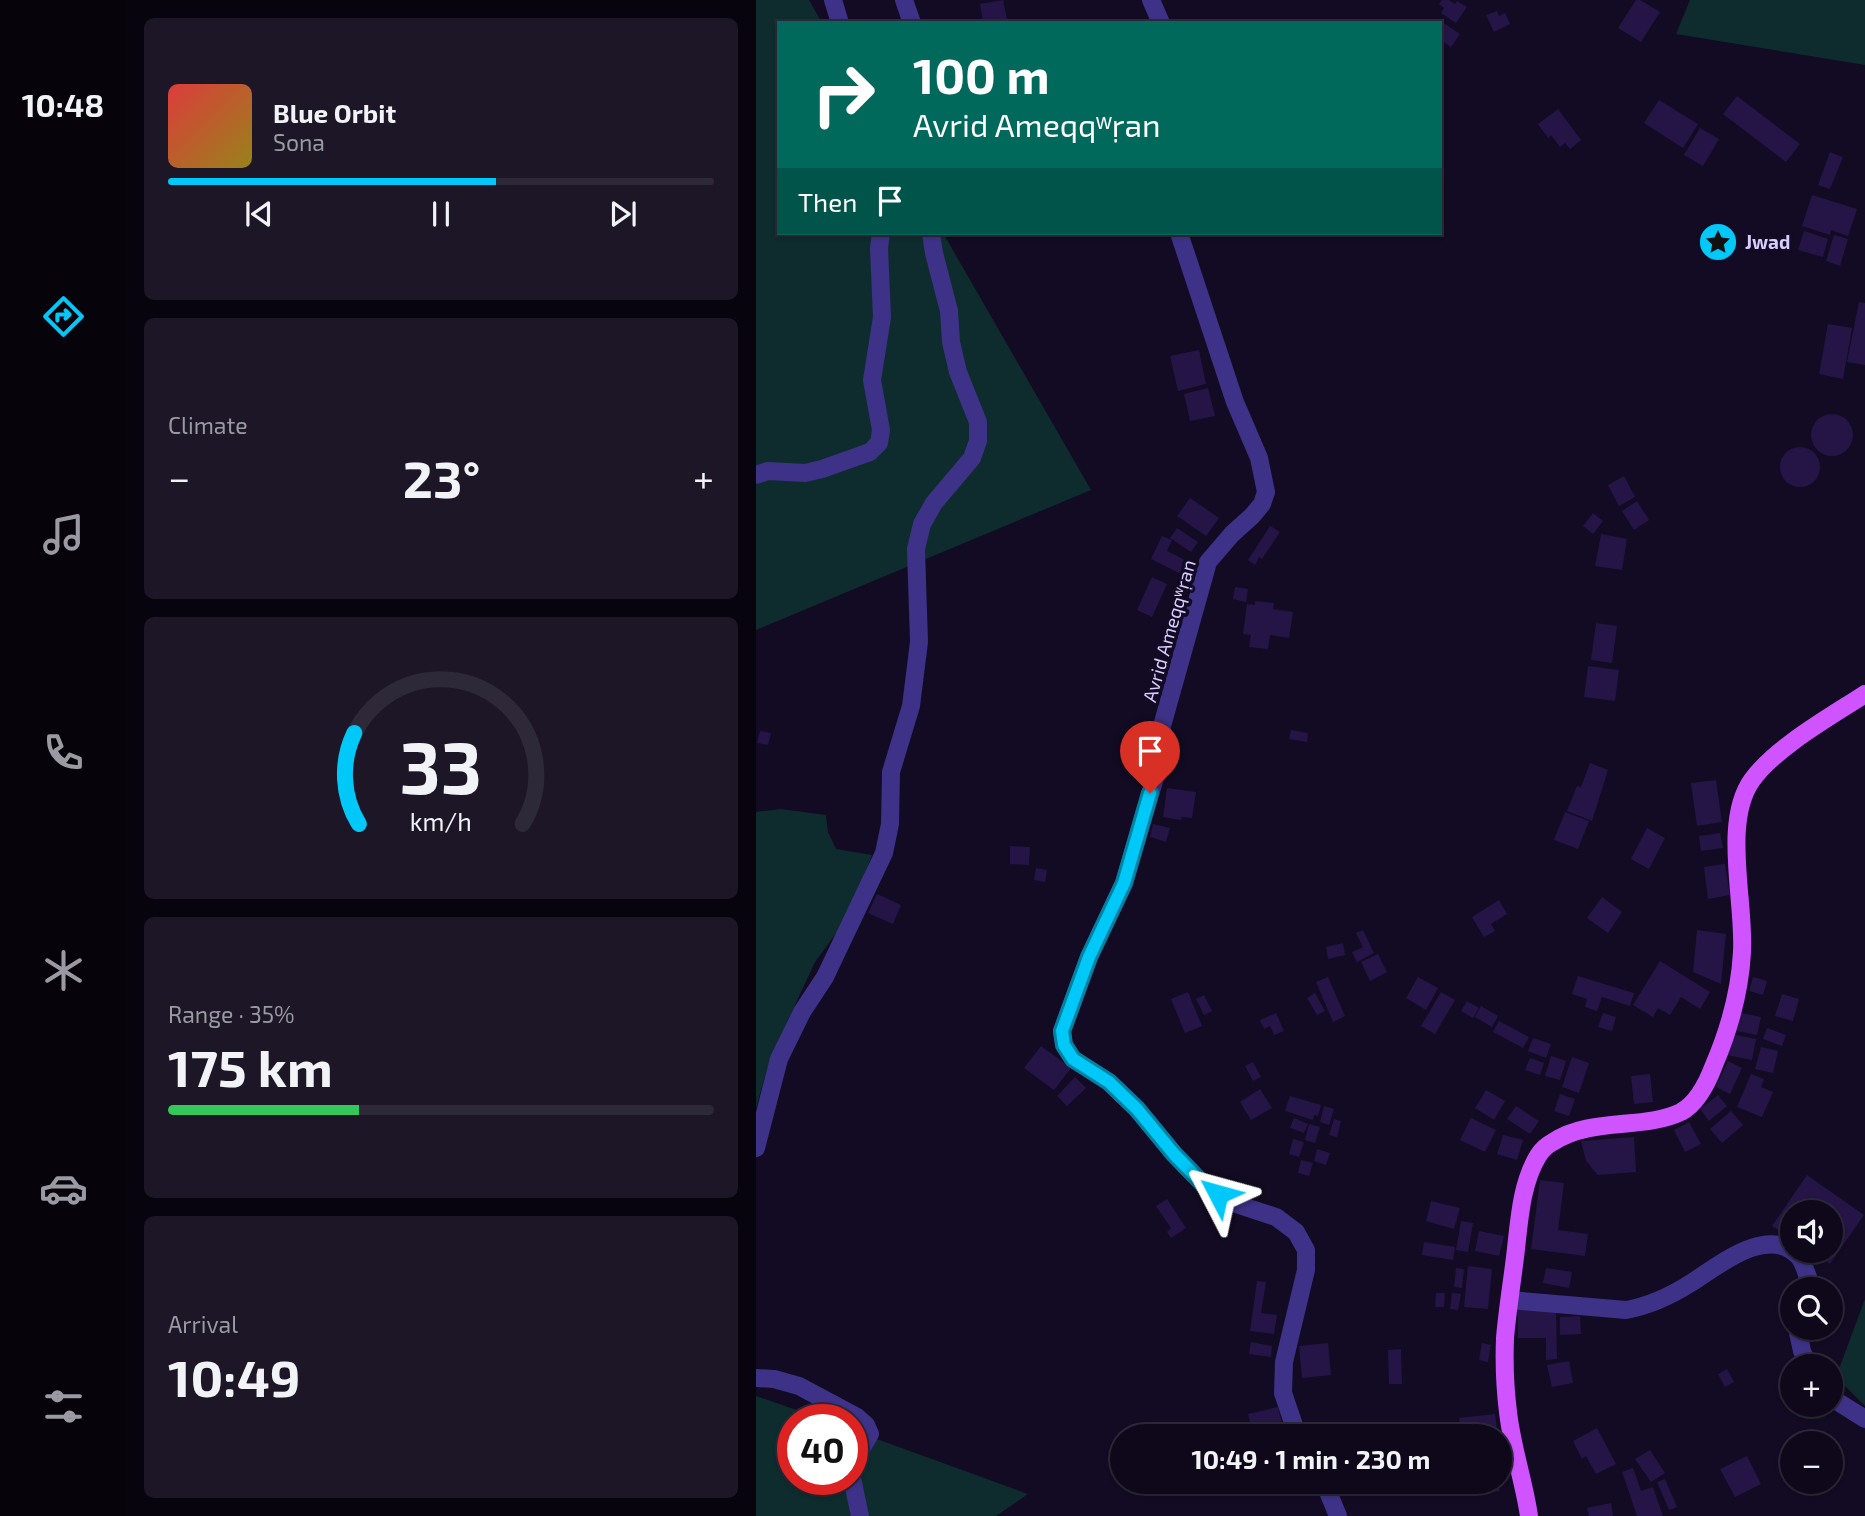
<!DOCTYPE html>
<meta charset="utf-8">
<style>
:root{--surface:#0e081a;--page:#1c1627;--text:#f1f3f6;--muted:#9b9aa2;--line:#2e2939;--accent:#00c8f8}
body{margin:0;font-family:"Exo 2",sans-serif;background:var(--page);color:var(--text);height:100vh;display:flex;flex-direction:column;font-size:26px;white-space:nowrap}
*{box-sizing:border-box;margin:0}
p{font-size:23px;color:var(--muted)}
.icon{flex:none;width:38px;height:38px;fill:none;stroke:currentColor;stroke-width:2;stroke-linecap:round;stroke-linejoin:round}
.map{position:relative;flex:1;overflow:hidden}
.details{display:flex;flex-direction:column;gap:18px;padding:18px;background:#08040e;width:630px}
.details>*{flex:none}
.guide{position:absolute;left:21px;top:21px;width:665px;height:214px;border-radius:0px;box-shadow:0 2px 5px #0004,0 0 0 2px var(--line);background:#00695c;color:#fff;overflow:hidden}
.buttons{position:absolute;left:1024px;top:1200px;display:grid;gap:14px}
.buttons a{display:grid;place-items:center;width:63px;height:63px;border-radius:50%;background:var(--surface);box-shadow:0 2px 5px #0004,0 0 0 2px var(--line);font-size:35px}
.speed{position:absolute;left:21px;top:1404px;display:flex;gap:14px;font-size:35px;font-weight:700;text-align:center}
.speed>*{display:grid;place-content:center;width:91px;height:91px;border-radius:50%;background:var(--surface);box-shadow:0 2px 5px #0004,0 0 0 2px var(--line);line-height:1}
.speed .limit{border:10px solid #d22;background:#fff;color:#111}
.pin{position:absolute;display:grid;place-items:center;width:60px;height:60px;color:#fff;margin:-72px -30px;border-radius:50% 50% 50% 0;rotate:-45deg;box-shadow:0 0 7px #0007}
.pin .icon{rotate:45deg}
.me{position:absolute;width:77px;margin:-38px;rotate:309deg;stroke-linejoin:round;filter:drop-shadow(0 0 5px #0008)}
.turn{display:flex;align-items:center;gap:24px;height:147px;padding:0 21px;font-size:32px}
.turn .icon{width:91px;height:91px;stroke-width:2.5}
.turn b{display:block;font-size:49px;line-height:60px}
.then{display:flex;align-items:center;height:66px;padding:0 21px;background:#0003;gap:14px;font-size:26px}
.big{font-size:52px;font-weight:700;line-height:1.1}
.details .widget{flex:1;display:flex;flex-direction:column;justify-content:center;gap:10px;min-width:0;padding:0 24px;border-radius:10px;background:var(--page)}
.details .dial{align-items:center;gap:0}
.dial svg{height:182px;overflow:visible;fill:none;stroke:var(--line);stroke-width:7;stroke-linecap:round;text-anchor:middle}
.dial text{fill:var(--text);stroke:none}
.song{display:flex;align-items:center;gap:21px}
.cover{width:84px;height:84px;border-radius:10px;background:linear-gradient(135deg,hsl(0 70% 55%),hsl(50 70% 35%))}
.played{height:7px;border-radius:4px;background:linear-gradient(90deg,var(--accent) 60%,var(--line) 60%)}
.keys{display:flex;justify-content:space-around;direction:ltr}
.heat{display:flex;justify-content:space-between;align-items:center;font-size:38px;direction:ltr}
.charge{height:10px;border-radius:5px;background:linear-gradient(90deg,#34c759 35%,var(--line) 0)}
.trip{position:absolute;left:354px;top:1424px;width:402px;height:70px;border-radius:35px;background:var(--surface);box-shadow:0 2px 5px #0004,0 0 0 2px var(--line);font-weight:700;line-height:70px;text-align:center}
main{display:flex;flex:1;min-height:0}
.tabs{display:flex;flex-direction:column;width:126px;justify-content:space-around;align-items:center;background:#06030a;color:var(--muted)}
.tabs .icon{width:49px;height:49px}
.tabs .on{color:var(--accent)}
.tabs b{font-size:32px;color:var(--text)}
.map>svg:first-child{display:block}
.green{fill:#0e2c2d}
.building{fill:#241546}
.lines{fill:none;stroke-linecap:round;stroke-linejoin:round}
.minor{stroke:#3d3287;stroke-width:18}
.major{stroke:#cf54ff;stroke-width:18}
.route-casing{stroke:#0082a1;stroke-width:18}
.route{stroke:#00c8f8;stroke-width:12}
.labels{text-anchor:middle;stroke-width:7;stroke-linejoin:round;paint-order:stroke}
.poi-label{font-size:19px;font-weight:bold;fill:#d8cdff;stroke:#120b23;text-anchor:start}
.street-label{font-size:19px;fill:#d8cdff;stroke:#120b23}
</style>
<main>
<nav class="tabs">
<b>10:48</b>
<svg class="icon on" aria-label="directions" viewBox="0 0 24 24"><path d="M12 3l9 9-9 9-9-9zM9 14v-3h6M13 9l2 2-2 2"/></svg>
<svg class="icon" aria-label="music" viewBox="0 0 24 24"><path d="M9 18V5l10-2v13"/><circle cx="6" cy="18" r="3"/><circle cx="16" cy="16" r="3"/></svg>
<svg class="icon" aria-label="phone" viewBox="0 0 24 24"><path d="M5 4h4l2 5-3 2q2 4 5 5l2-3 5 2v4C11 20 4 13 5 4z"/></svg>
<svg class="icon" aria-label="climate" viewBox="0 0 24 24"><path d="M12 3v18M4 7l16 10M4 17L20 7"/></svg>
<svg class="icon" aria-label="car" viewBox="0 0 24 24"><path d="M5 17H2v-5l4-1 3-4h7l3 4 3 1v5h-3M9 17h6M6 11h13"/><circle cx="7" cy="17" r="2"/><circle cx="17" cy="17" r="2"/></svg>
<svg class="icon" aria-label="filters" viewBox="0 0 24 24"><path d="M4 7h16M4 17h16"/><circle cx="9" cy="7" r="2"/><circle cx="15" cy="17" r="2"/></svg>
</nav>
<section class="details">
<div class="widget">
<div class="song"><i class="cover"></i><div><b>Blue Orbit</b><p>Sona</p></div></div>
<div class="played"></div>
<div class="keys"><svg class="icon" aria-label="previous" viewBox="0 0 24 24"><path d="M18 5L8 12l10 7zM5 5v14"/></svg><svg class="icon" aria-label="pause" viewBox="0 0 24 24"><path d="M8 5v14M16 5v14"/></svg><svg class="icon" aria-label="next" viewBox="0 0 24 24"><path d="M6 5l10 7-10 7zM19 5v14"/></svg></div>
</div>
<div class="widget"><p>Climate</p>
<div class="heat"><a>−</a><b class="big">23°</b><a>+</a></div>
</div>
<div class="widget dial"><svg viewBox="0 0 100 80">
<path d="M14 69A42 42 0 1 1 86 69"/>
<path d="M14 69A42 42 0 0 1 12 29" stroke="#00c8f8"/>
<text x="50" y="56" font-size="32" font-weight="700">33</text>
<text x="50" y="72" font-size="11">km/h</text>
</svg></div>
<div class="widget"><p>Range · 35%</p><b class="big">175 km</b><div class="charge"></div></div>
<div class="widget"><p>Arrival</p><b class="big">10:49</b></div>
</section>
<div class="map">
<svg width="1109" height="1516" viewBox="0 0 1109 1516">
<rect width="100%" height="100%" fill="#120b23"/>
<g class="green">
<path d="M 0,0 L 53,0 L 66,23 L 23,23 L 23,233 L 187,233 L 335,490 L 0,630 Z"/>
<path d="M 934,0 L 1109,0 L 1109,65 L 920,34 Z"/>
<path d="M 25,809 L 70,815 L 72,832 L 80,849 L 116,855 L 93,916 L 59,962 L 14,1059 L 0,1108 L 0,812 Z"/>
<path d="M 1109,1299 L 1109,1406 L 1080,1377 Z"/>
<path d="M 0,1396 L 66,1419 L 37,1419 L 37,1479 L 96,1479 L 96,1430 L 272,1494 L 240,1516 L 0,1516 Z"/>
</g>
<g class="building">
<path d="M 247,0 L 251,19 L 227,23 L 224,4 Z"/>
<path d="M 686,0 L 693,0 L 699,4 L 701,1 L 711,7 L 700,23 L 685,13 L 688,8 L 683,4 Z"/>
<path d="M 880,0 L 884,0 L 904,12 L 885,42 L 862,28 Z"/>
<path d="M 741,11 L 743,16 L 749,13 L 754,24 L 738,32 L 730,15 Z"/>
<path d="M 682,19 L 704,34 L 695,47 L 684,40 L 684,23 L 679,23 Z"/>
<path d="M 981,96 L 1044,144 L 1030,162 L 967,114 Z"/>
<path d="M 903,100 L 942,124 L 927,148 L 888,123 Z"/>
<path d="M 802,109 L 825,140 L 814,149 L 809,143 L 804,147 L 795,135 L 792,138 L 782,124 Z"/>
<path d="M 944,128 L 963,139 L 947,166 L 928,155 Z"/>
<path d="M 1074,152 L 1087,157 L 1074,189 L 1062,185 Z"/>
<path d="M 1056,195 L 1101,209 L 1092,236 L 1075,230 L 1074,235 L 1046,226 Z"/>
<path d="M 1048,231 L 1072,239 L 1067,257 L 1042,250 Z"/>
<path d="M 1078,235 L 1092,239 L 1084,266 L 1070,261 Z"/>
<path d="M 1103,302 L 1109,303 L 1109,365 L 1091,362 Z"/>
<path d="M 1072,324 L 1096,328 L 1087,379 L 1063,374 Z"/>
<path d="M 443,350 L 450,384 L 422,391 L 414,356 Z"/>
<path d="M 452,388 L 459,416 L 434,421 L 428,394 Z"/>
<circle cx="1076" cy="435" r="21"/>
<circle cx="1044" cy="467" r="20"/>
<path d="M 868,476 L 879,497 L 863,506 L 852,485 Z"/>
<path d="M 434,498 L 463,518 L 450,536 L 421,516 Z"/>
<path d="M 881,501 L 893,520 L 878,530 L 866,511 Z"/>
<path d="M 837,513 L 847,521 L 837,534 L 827,526 Z"/>
<path d="M 514,526 L 524,532 L 506,559 L 503,557 L 499,565 L 492,560 Z"/>
<path d="M 421,528 L 442,542 L 435,552 L 414,538 Z"/>
<path d="M 845,534 L 871,539 L 866,570 L 839,566 Z"/>
<path d="M 406,536 L 416,540 L 411,551 L 433,562 L 427,575 L 395,559 Z"/>
<path d="M 396,577 L 411,584 L 396,617 L 381,610 Z"/>
<path d="M 479,587 L 492,589 L 490,602 L 477,599 Z"/>
<path d="M 499,601 L 518,603 L 517,609 L 537,612 L 533,638 L 514,635 L 512,649 L 493,647 L 495,635 L 487,634 L 491,604 L 499,605 Z"/>
<path d="M 840,623 L 861,626 L 856,663 L 835,660 Z"/>
<path d="M 832,666 L 863,670 L 859,701 L 828,697 Z"/>
<path d="M 535,730 L 552,733 L 551,742 L 533,739 Z"/>
<path d="M 4,731 L 15,733 L 12,745 L 1,743 Z"/>
<path d="M 834,763 L 852,770 L 836,821 L 811,811 L 821,786 L 825,787 Z"/>
<path d="M 960,780 L 966,822 L 941,826 L 935,783 Z"/>
<path d="M 411,788 L 440,792 L 436,818 L 426,817 L 425,820 L 407,817 Z"/>
<path d="M 809,812 L 833,821 L 822,849 L 798,840 Z"/>
<path d="M 397,824 L 414,828 L 410,842 L 394,837 Z"/>
<path d="M 891,828 L 909,838 L 893,869 L 875,859 Z"/>
<path d="M 964,833 L 967,848 L 945,851 L 943,836 Z"/>
<path d="M 254,846 L 274,847 L 273,865 L 254,864 Z"/>
<path d="M 969,864 L 974,895 L 952,899 L 948,867 Z"/>
<path d="M 280,868 L 291,870 L 289,882 L 278,880 Z"/>
<path d="M 121,894 L 145,905 L 137,924 L 112,913 Z"/>
<path d="M 846,897 L 866,912 L 852,933 L 831,918 Z"/>
<path d="M 743,900 L 751,914 L 735,924 L 739,931 L 728,937 L 716,917 Z"/>
<path d="M 607,930 L 618,953 L 601,962 L 596,952 L 607,947 L 600,933 Z"/>
<path d="M 941,930 L 970,934 L 965,984 L 937,972 Z"/>
<path d="M 587,943 L 589,955 L 572,959 L 570,947 Z"/>
<path d="M 622,954 L 631,972 L 614,981 L 605,962 Z"/>
<path d="M 904,961 L 954,992 L 944,1009 L 925,997 L 914,1015 L 902,1008 L 897,1017 L 877,1005 Z"/>
<path d="M 822,976 L 878,993 L 874,1006 L 846,997 L 841,1011 L 829,1007 L 831,999 L 816,994 Z"/>
<path d="M 572,977 L 589,1016 L 577,1022 L 560,982 Z"/>
<path d="M 662,977 L 682,988 L 670,1010 L 650,998 Z"/>
<path d="M 997,977 L 1011,981 L 1007,995 L 993,991 Z"/>
<path d="M 432,992 L 446,1026 L 429,1033 L 415,999 Z"/>
<path d="M 685,992 L 699,1000 L 679,1034 L 665,1026 Z"/>
<path d="M 559,993 L 569,1011 L 561,1015 L 551,998 Z"/>
<path d="M 1026,994 L 1043,999 L 1037,1021 L 1019,1016 Z"/>
<path d="M 448,995 L 456,1011 L 448,1015 L 440,999 Z"/>
<path d="M 711,1001 L 723,1008 L 717,1018 L 705,1011 Z"/>
<path d="M 725,1006 L 742,1016 L 736,1027 L 719,1017 Z"/>
<path d="M 520,1013 L 528,1031 L 518,1035 L 514,1026 L 508,1029 L 504,1020 Z"/>
<path d="M 847,1013 L 860,1017 L 856,1031 L 842,1027 Z"/>
<path d="M 985,1013 L 1005,1017 L 1001,1035 L 981,1031 Z"/>
<path d="M 743,1021 L 773,1037 L 767,1048 L 737,1032 Z"/>
<path d="M 1011,1028 L 1030,1035 L 1026,1046 L 1007,1039 Z"/>
<path d="M 975,1034 L 1000,1039 L 996,1060 L 971,1055 Z"/>
<path d="M 777,1038 L 795,1044 L 790,1058 L 772,1051 Z"/>
<path d="M 285,1046 L 315,1068 L 298,1090 L 268,1068 Z"/>
<path d="M 1005,1047 L 1022,1051 L 1017,1073 L 999,1069 Z"/>
<path d="M 795,1056 L 810,1061 L 804,1080 L 789,1076 Z"/>
<path d="M 816,1057 L 833,1063 L 823,1093 L 806,1087 Z"/>
<path d="M 774,1058 L 788,1063 L 784,1075 L 769,1070 Z"/>
<path d="M 972,1061 L 986,1068 L 974,1094 L 960,1087 Z"/>
<path d="M 497,1062 L 505,1077 L 497,1081 L 489,1066 Z"/>
<path d="M 894,1074 L 897,1102 L 878,1104 L 875,1076 Z"/>
<path d="M 995,1074 L 1008,1079 L 1005,1087 L 1017,1092 L 1006,1117 L 981,1107 Z"/>
<path d="M 319,1077 L 330,1088 L 311,1106 L 301,1096 Z"/>
<path d="M 504,1089 L 516,1108 L 495,1120 L 484,1102 Z"/>
<path d="M 730,1090 L 749,1101 L 738,1120 L 719,1108 Z"/>
<path d="M 804,1094 L 819,1099 L 813,1116 L 798,1111 Z"/>
<path d="M 962,1095 L 971,1106 L 953,1121 L 944,1109 Z"/>
<path d="M 534,1096 L 565,1105 L 562,1116 L 558,1115 L 557,1120 L 529,1111 Z"/>
<path d="M 568,1106 L 578,1109 L 573,1125 L 564,1122 Z"/>
<path d="M 760,1106 L 783,1121 L 774,1134 L 751,1119 Z"/>
<path d="M 975,1111 L 987,1125 L 966,1143 L 954,1129 Z"/>
<path d="M 538,1118 L 552,1124 L 548,1133 L 534,1128 Z"/>
<path d="M 715,1118 L 740,1130 L 729,1152 L 704,1140 Z"/>
<path d="M 578,1119 L 585,1121 L 581,1137 L 573,1135 Z"/>
<path d="M 933,1122 L 945,1144 L 929,1152 L 918,1130 Z"/>
<path d="M 553,1124 L 564,1127 L 559,1143 L 549,1140 Z"/>
<path d="M 747,1135 L 767,1140 L 761,1160 L 741,1154 Z"/>
<path d="M 878,1137 L 880,1172 L 842,1175 L 830,1161 L 825,1141 Z"/>
<path d="M 537,1139 L 548,1142 L 543,1157 L 533,1154 Z"/>
<path d="M 561,1149 L 574,1153 L 570,1165 L 558,1161 Z"/>
<path d="M 545,1160 L 557,1163 L 553,1176 L 542,1173 Z"/>
<path d="M 1051,1175 L 1108,1215 L 1074,1264 L 1056,1251 L 1074,1251 L 1074,1225 L 1080,1217 L 1065,1207 L 1060,1213 L 1036,1213 L 1036,1239 L 1016,1226 Z"/>
<path d="M 784,1180 L 808,1183 L 802,1230 L 832,1234 L 829,1256 L 775,1249 Z"/>
<path d="M 411,1199 L 430,1228 L 415,1238 L 411,1232 L 415,1228 L 400,1206 Z"/>
<path d="M 675,1201 L 704,1208 L 698,1229 L 670,1221 Z"/>
<path d="M 705,1221 L 717,1223 L 712,1252 L 700,1250 Z"/>
<path d="M 723,1231 L 748,1236 L 743,1256 L 719,1251 Z"/>
<path d="M 668,1242 L 699,1247 L 697,1260 L 666,1255 Z"/>
<path d="M 712,1266 L 736,1269 L 732,1309 L 708,1307 Z"/>
<path d="M 700,1268 L 708,1269 L 706,1288 L 698,1287 Z"/>
<path d="M 790,1268 L 816,1272 L 813,1288 L 787,1283 Z"/>
<path d="M 501,1281 L 510,1282 L 505,1313 L 521,1315 L 518,1334 L 494,1331 Z"/>
<path d="M 680,1293 L 689,1293 L 688,1307 L 679,1307 Z"/>
<path d="M 696,1293 L 705,1294 L 702,1310 L 694,1309 Z"/>
<path d="M 800,1308 L 801,1359 L 790,1360 L 790,1338 L 762,1338 L 762,1309 Z"/>
<path d="M 824,1316 L 825,1334 L 804,1335 L 804,1317 Z"/>
<path d="M 495,1342 L 516,1346 L 515,1357 L 493,1354 Z"/>
<path d="M 572,1343 L 575,1375 L 546,1378 L 543,1346 Z"/>
<path d="M 726,1343 L 735,1345 L 732,1362 L 723,1360 Z"/>
<path d="M 645,1349 L 646,1384 L 633,1384 L 632,1350 Z"/>
<path d="M 813,1361 L 817,1383 L 796,1387 L 791,1365 Z"/>
<path d="M 971,1369 L 978,1382 L 969,1387 L 962,1374 Z"/>
<path d="M 522,1407 L 529,1437 L 498,1437 L 492,1414 Z"/>
<path d="M 739,1414 L 742,1437 L 705,1437 L 703,1418 Z"/>
<path d="M 841,1428 L 860,1464 L 840,1474 L 830,1456 L 826,1459 L 817,1441 Z"/>
<path d="M 894,1450 L 909,1473 L 895,1482 L 879,1459 Z"/>
<path d="M 991,1456 L 1005,1484 L 979,1497 L 964,1469 Z"/>
<path d="M 877,1468 L 885,1491 L 897,1487 L 907,1516 L 881,1516 L 866,1472 Z"/>
<path d="M 909,1479 L 921,1507 L 913,1510 L 901,1482 Z"/>
<path d="M 722,1482 L 742,1482 L 744,1491 L 724,1494 Z"/>
<path d="M 855,1503 L 857,1516 L 833,1516 L 831,1508 Z"/>
</g>
<g class="lines">
<g class="minor">
<path d="M 77,0 L 84,23"/>
<path d="M 148,0 L 156,23"/>
<path d="M 395,0 L 405,23"/>
<path d="M 423,233 L 479,402 L 503,458 L 510,492 L 506,504 L 496,516 L 476,534 L 452,562 L 406,726 L 401,771 L 368,883 L 333,957 L 306,1031 L 308,1045 L 317,1059 L 353,1082 L 381,1109 L 418,1154 L 447,1184 L 477,1203 L 520,1217 L 540,1232 L 550,1250 L 550,1270 L 528,1362 L 527,1393 L 542,1437"/>
<path d="M 0,475 L 12,471 L 49,473 L 66,469 L 114,452 L 123,443 L 125,430 L 116,380 L 126,317 L 123,248 L 125,233"/>
<path d="M 0,1148 L 23,1059 L 46,1012 L 69,977 L 128,853 L 134,824 L 135,772 L 155,706 L 163,642 L 160,549 L 166,524 L 178,503 L 216,458 L 222,441 L 222,422 L 202,372 L 195,342 L 193,311 L 178,253 L 175,233"/>
<path d="M 754,1300 L 870,1310 C 892,1306 916,1295 935,1283 C 962,1266 1013,1223 1043,1257 C 1047,1262 1050,1272 1052,1277 L 1048,1290"/>
<path d="M 1041,1328 L 1046,1351 L 1053,1367"/>
<path d="M 0,1378 L 18,1379 L 43,1386 L 101,1417 L 110,1425 L 114,1434 L 98,1461 L 96,1470"/>
<path d="M 1074,1397 L 1109,1419"/>
<path d="M 96,1478 L 104,1516"/>
<path d="M 568,1482 L 582,1516"/>
</g>
<path class="major" d="M 773,1516 C 768,1481 756,1448 752,1412 C 749,1388 748,1363 749,1338 C 751,1314 755,1289 758,1265 C 763,1230 763,1187 782,1156 C 785,1151 791,1145 797,1142 C 834,1117 888,1130 925,1112 C 942,1103 952,1081 958,1065 C 973,1030 984,990 986,952 C 989,902 966,822 996,780 C 1020,747 1074,717 1109,694"/>
</g>
<g class="lines">
<g class="route-casing">
<path id="route" d="M 394,793 L 368,883 L 333,957 L 306,1031 L 308,1045 L 317,1059 L 353,1082 L 381,1109 L 418,1154 L 447,1184 L 462,1194"/>
</g>
<use href="#route" class="route"/>
</g>
<defs>
<g id="sight-disc" transform="scale(2.0125)"><circle r="9.5" fill="#00c8f8" stroke="#120b23"/><path d="M0-6L1.8-2.2L6-1.7L2.9 1.2L3.7 5.4L0 3.3L-3.7 5.4L-2.9 1.2L-6-1.7L-1.8-2.2Z" fill="#111"/></g>
</defs>
<g fill-rule="evenodd">
<use href="#sight-disc" x="962" y="242"/>
</g>
<g class="labels">
<g class="poi-label">
<text x="989" y="249">Jwad</text>
</g>
<g class="street-label">
<text transform="translate(413 631) rotate(-74)" y="7">Avrid Ameqqʷṛan</text>
</g>
</g>
</svg>
<div class="buttons">
<a><svg class="icon" aria-label="sound" viewBox="0 0 24 24"><path d="M4 9h4l5-4v14l-5-4H4zM17 9q2 3 0 6"/></svg></a>
<a><svg class="icon" aria-label="search" viewBox="0 0 24 24"><circle cx="10" cy="10" r="6"/><path d="M15 15l6 6"/></svg></a>
<a>+</a>
<a>−</a>
</div>
<div class="speed"><div class="limit">40</div></div>
<div class="pin" style="left:394px;top:793px;background:#d93025"><svg class="icon" aria-label="arrive" viewBox="0 0 24 24"><path d="M6 21V4h12l-3 4 3 4H6"/></svg></div>
<svg class="me" style="left:462px;top:1194px" viewBox="-20 -20 40 40"><path d="M0-17L14 15 0 8-14 15z" fill="#00c8f8" stroke="#fff" stroke-width="4"/></svg>
<div class="trip">10:49 · 1 min · 230 m</div>
<div class="guide">
<div class="turn"><svg class="icon" aria-label="right" viewBox="0 0 24 24"><path d="M7 20v-9h11M14 6l5 5-5 5"/></svg><div><b>100 m</b>Avrid Ameqqʷṛan</div></div>
<div class="then">Then<svg class="icon" aria-label="arrive" viewBox="0 0 24 24"><path d="M6 21V4h12l-3 4 3 4H6"/></svg></div>
</div>
</div>
</main>
